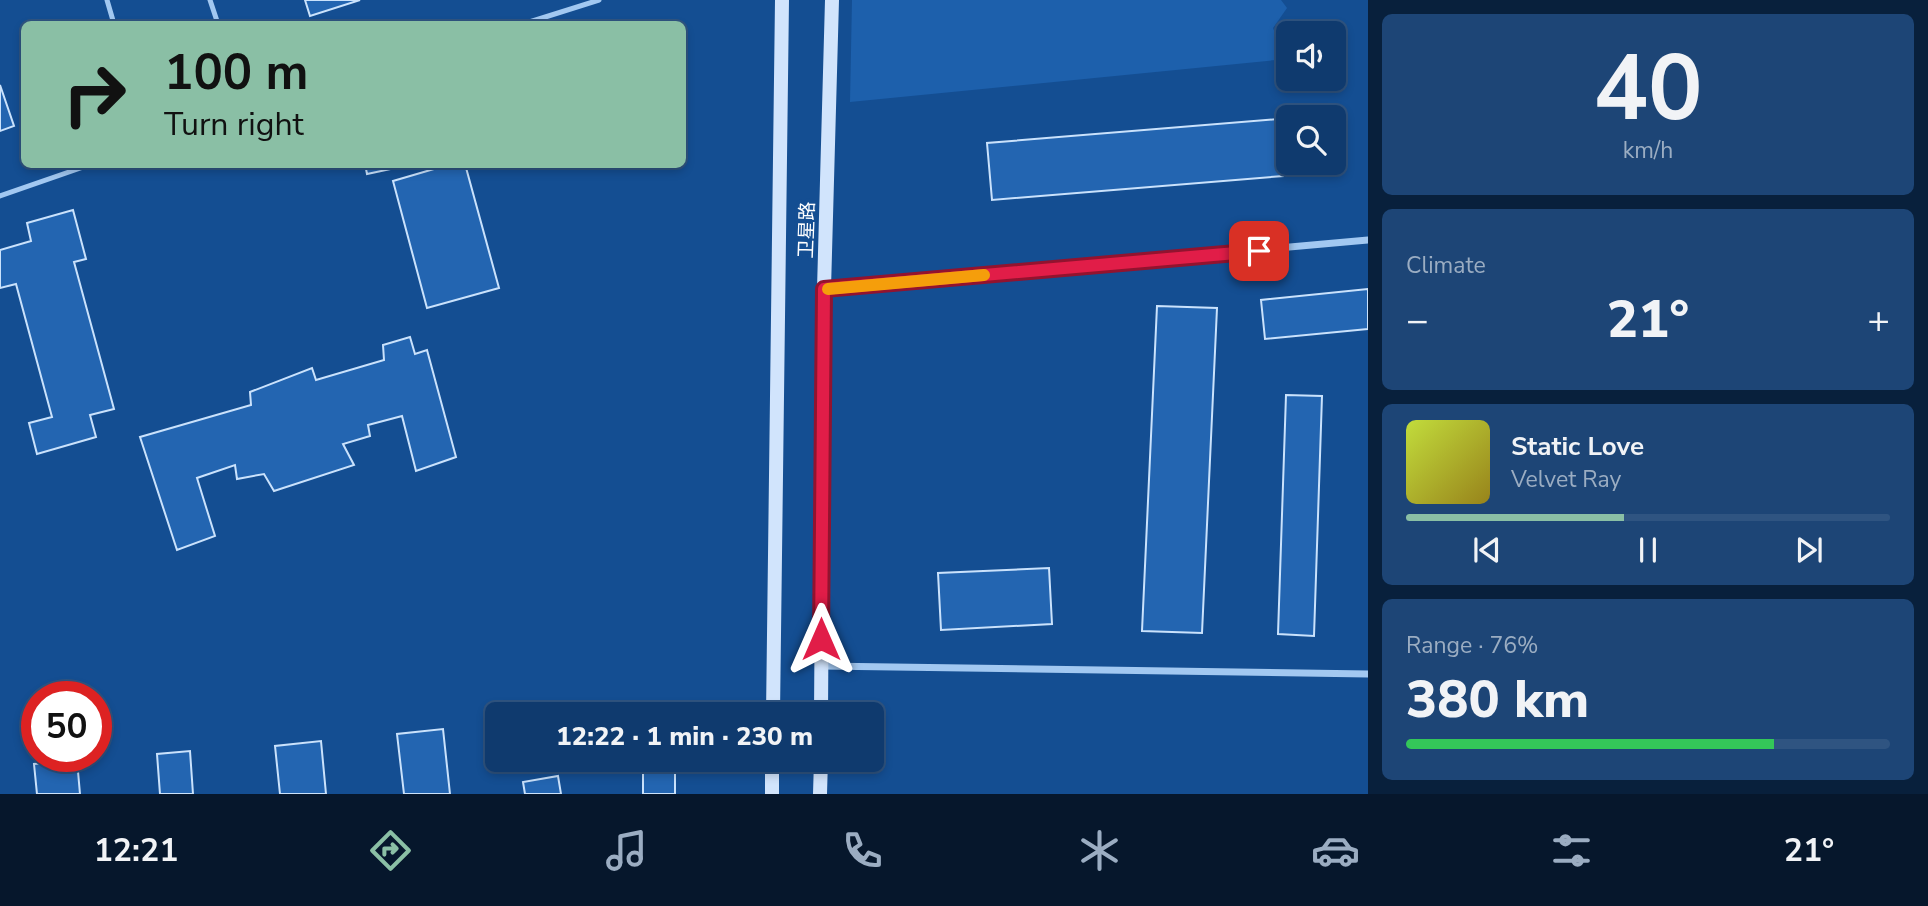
<!DOCTYPE html>
<meta charset="utf-8">
<style>
:root{--surface:#0f3a6e;--page:#1d4576;--text:#f1f3f6;--muted:#9badc2;--line:#2f5481;--accent:#8abfa5}
body{margin:0;font-family:"Nunito Sans","Noto Sans SC",sans-serif;background:var(--page);color:var(--text);height:100vh;display:flex;flex-direction:column;font-size:26px;white-space:nowrap}
*{box-sizing:border-box;margin:0}
p{font-size:23px;color:var(--muted)}
.icon{flex:none;width:38px;height:38px;fill:none;stroke:currentColor;stroke-width:2;stroke-linecap:round;stroke-linejoin:round}
.map{position:relative;flex:1;overflow:hidden}
.drawer{display:flex;flex-direction:column;gap:14px;padding:14px;background:#08203c;width:560px}
.drawer>*{flex:none}
.top-card{position:absolute;left:21px;top:21px;width:665px;height:147px;border-radius:10px;box-shadow:0 4px 10px #0003,0 0 0 2px var(--line);background:#8abfa5;color:#111;overflow:hidden}
.tools{position:absolute;left:1276px;top:21px;display:grid;gap:14px}
.tools a{display:grid;place-items:center;width:70px;height:70px;border-radius:10px;background:var(--surface);box-shadow:0 4px 10px #0003,0 0 0 2px var(--line);font-size:35px}
.speed{position:absolute;left:21px;top:681px;display:flex;gap:14px;font-size:35px;font-weight:700;text-align:center}
.speed>*{display:grid;place-content:center;width:91px;height:91px;border-radius:50%;background:var(--surface);box-shadow:0 4px 10px #0003,0 0 0 2px var(--line);line-height:1}
.speed .limit{border:10px solid #d22;background:#fff;color:#111}
.pin{position:absolute;display:grid;place-items:center;width:60px;height:60px;color:#fff;margin:-30px;border-radius:14px;box-shadow:0 4px 10px #0006}
.me{position:absolute;width:77px;margin:-38px;rotate:0deg;stroke-linejoin:round;filter:drop-shadow(0 0 5px #0008)}
.turn{display:flex;align-items:center;gap:24px;height:147px;padding:0 28px;font-size:32px}
.turn .icon{width:91px;height:91px;stroke-width:2.5}
.turn b{display:block;font-size:49px;line-height:60px}
.big{font-size:52px;font-weight:800;line-height:1.1}
.drawer .widget{flex:1;display:flex;flex-direction:column;justify-content:center;gap:10px;min-width:0;padding:0 24px;border-radius:10px;background:var(--page)}
.drawer .dial{align-items:center;gap:0}
.dial b{font-size:91px;line-height:1}
.song{display:flex;align-items:center;gap:21px}
.cover{width:84px;height:84px;border-radius:10px;background:linear-gradient(135deg,hsl(70 70% 55%),hsl(50 70% 35%))}
.played{height:7px;border-radius:4px;background:linear-gradient(90deg,var(--accent) 45%,var(--line) 45%)}
.keys{display:flex;justify-content:space-around;direction:ltr}
.heat{display:flex;justify-content:space-between;align-items:center;font-size:38px;direction:ltr}
.charge{height:10px;border-radius:5px;background:linear-gradient(90deg,#34c759 76%,var(--line) 0)}
.trip{position:absolute;left:485px;top:702px;width:399px;height:70px;border-radius:10px;background:var(--surface);box-shadow:0 4px 10px #0003,0 0 0 2px var(--line);font-weight:800;line-height:70px;text-align:center}
.tab-bar{display:flex;height:112px;justify-content:space-around;align-items:center;background:#06172c;color:var(--muted)}
.tab-bar .icon{width:49px;height:49px}
.tab-bar .on{color:var(--accent)}
.tab-bar b{font-size:32px;color:var(--text)}
main{display:flex;flex:1;min-height:0}
.map>svg:first-child{display:block}
.green{fill:#1d60ac}
.building{fill:#2365b1;stroke:#cae2fc;stroke-width:2}
.lines{fill:none;stroke-linecap:round;stroke-linejoin:round}
.service{stroke:#a2c8f1;stroke-width:5}
.minor{stroke:#a2c8f1;stroke-width:7}
.secondary{stroke:#d1e4fc;stroke-width:14}
.route-casing{stroke:#92132f;stroke-width:18}
.route{stroke:#e11d48;stroke-width:12}
.slow{stroke:#f59e0b;stroke-width:12}
.labels{text-anchor:middle;stroke-width:7;stroke-linejoin:round;paint-order:stroke}
.street-label{font-size:19px;fill:#fff;stroke:#144e92}
</style>
<main>
<div class="map">
<svg width="1368" height="794" viewBox="0 0 1368 794">
<rect width="100%" height="100%" fill="#144e92"/>
<path class="green" d="M 852,0 L 1281,0 L 1287,8 L 1273,28 L 1286,59 L 850,102 Z"/>
<g class="building">
<path d="M 305,0 L 360,0 L 310,16 Z"/>
<path d="M 0,85 L 14,126 L 0,131 Z"/>
<path d="M 1278,119 L 1283,176 L 992,200 L 987,143 Z"/>
<path d="M 365,164 L 405,164 L 405,166 L 367,174 Z"/>
<path d="M 451,164 L 465,164 L 499,288 L 427,308 L 393,181 Z"/>
<path d="M 73,210 L 86,259 L 74,262 L 114,409 L 90,415 L 96,437 L 37,454 L 29,423 L 52,417 L 16,284 L 0,288 L 0,250 L 31,241 L 27,223 Z"/>
<path d="M 1368,289 L 1368,329 L 1265,339 L 1261,300 Z"/>
<path d="M 1157,306 L 1217,308 L 1202,633 L 1142,631 Z"/>
<path d="M 410,337 L 415,354 L 427,350 L 456,457 L 416,471 L 402,416 L 368,425 L 370,436 L 343,444 L 354,465 L 274,491 L 264,474 L 237,479 L 235,465 L 197,478 L 215,536 L 177,550 L 140,437 L 251,405 L 250,392 L 312,368 L 316,380 L 384,360 L 383,345 Z"/>
<path d="M 1286,395 L 1322,396 L 1314,636 L 1278,634 Z"/>
<path d="M 1049,568 L 1052,624 L 941,630 L 938,573 Z"/>
<path d="M 654,708 L 654,714 L 524,714 L 524,710 Z"/>
<path d="M 443,729 L 450,794 L 404,794 L 397,734 Z"/>
<path d="M 321,741 L 326,794 L 280,794 L 275,746 Z"/>
<path d="M 190,751 L 193,794 L 160,794 L 157,754 Z"/>
<path d="M 77,760 L 80,794 L 37,794 L 34,764 Z"/>
<rect x="643" y="760" width="32" height="34"/>
<path d="M 558,776 L 561,794 L 525,794 L 523,782 Z"/>
</g>
<g class="lines">
<g class="service">
<path d="M 107,0 L 114,24"/>
<path d="M 210,0 L 218,24"/>
<path d="M 523,24 L 599,0"/>
<path d="M 0,196 L 92,164"/>
</g>
<g class="minor">
<path d="M 824,289 L 1368,240"/>
<path d="M 822,666 L 1368,674"/>
</g>
<g class="secondary">
<path d="M 773,714 L 782,0"/>
<path d="M 821,714 L 824,289 L 832,0"/>
<path d="M 772,794 L 772,760"/>
<path d="M 820,794 L 821,760"/>
</g>
</g>
<g class="lines">
<g class="route-casing">
<path id="route" d="M 821,639 L 824,289 L 1259,251"/>
</g>
<use href="#route" class="route"/>
<path class="slow" d="M 828,289 L 984,275"/>
</g>
<g class="labels">
<g class="street-label">
<text transform="translate(806 230) rotate(-88)" y="7">卫星路</text>
</g>
</g>
</svg>
<div class="tools">
<a><svg class="icon" aria-label="sound" viewBox="0 0 24 24"><path d="M4 9h4l5-4v14l-5-4H4zM17 9q2 3 0 6"/></svg></a>
<a><svg class="icon" aria-label="search" viewBox="0 0 24 24"><circle cx="10" cy="10" r="6"/><path d="M15 15l6 6"/></svg></a>
</div>
<div class="speed"><div class="limit">50</div></div>
<div class="pin" style="left:1259px;top:251px;background:#d93025"><svg class="icon" aria-label="arrive" viewBox="0 0 24 24"><path d="M6 21V4h12l-3 4 3 4H6"/></svg></div>
<svg class="me" style="left:821px;top:639px" viewBox="-20 -20 40 40"><path d="M0-17L14 15 0 8-14 15z" fill="#e11d48" stroke="#fff" stroke-width="4"/></svg>
<div class="trip">12:22 · 1 min · 230 m</div>
<div class="top-card">
<div class="turn"><svg class="icon" aria-label="right" viewBox="0 0 24 24"><path d="M7 20v-9h11M14 6l5 5-5 5"/></svg><div><b>100 m</b>Turn right</div></div>
</div>
</div>
<section class="drawer">
<div class="widget dial"><b>40</b><p>km/h</p></div>
<div class="widget"><p>Climate</p>
<div class="heat"><a>−</a><b class="big">21°</b><a>+</a></div>
</div>
<div class="widget">
<div class="song"><i class="cover"></i><div><b>Static Love</b><p>Velvet Ray</p></div></div>
<div class="played"></div>
<div class="keys"><svg class="icon" aria-label="previous" viewBox="0 0 24 24"><path d="M18 5L8 12l10 7zM5 5v14"/></svg><svg class="icon" aria-label="pause" viewBox="0 0 24 24"><path d="M8 5v14M16 5v14"/></svg><svg class="icon" aria-label="next" viewBox="0 0 24 24"><path d="M6 5l10 7-10 7zM19 5v14"/></svg></div>
</div>
<div class="widget"><p>Range · 76%</p><b class="big">380 km</b><div class="charge"></div></div>
</section>
</main>
<nav class="tab-bar">
<b>12:21</b>
<svg class="icon on" aria-label="directions" viewBox="0 0 24 24"><path d="M12 3l9 9-9 9-9-9zM9 14v-3h6M13 9l2 2-2 2"/></svg>
<svg class="icon" aria-label="music" viewBox="0 0 24 24"><path d="M9 18V5l10-2v13"/><circle cx="6" cy="18" r="3"/><circle cx="16" cy="16" r="3"/></svg>
<svg class="icon" aria-label="phone" viewBox="0 0 24 24"><path d="M5 4h4l2 5-3 2q2 4 5 5l2-3 5 2v4C11 20 4 13 5 4z"/></svg>
<svg class="icon" aria-label="climate" viewBox="0 0 24 24"><path d="M12 3v18M4 7l16 10M4 17L20 7"/></svg>
<svg class="icon" aria-label="car" viewBox="0 0 24 24"><path d="M5 17H2v-5l4-1 3-4h7l3 4 3 1v5h-3M9 17h6M6 11h13"/><circle cx="7" cy="17" r="2"/><circle cx="17" cy="17" r="2"/></svg>
<svg class="icon" aria-label="filters" viewBox="0 0 24 24"><path d="M4 7h16M4 17h16"/><circle cx="9" cy="7" r="2"/><circle cx="15" cy="17" r="2"/></svg>
<b>21°</b>
</nav>
